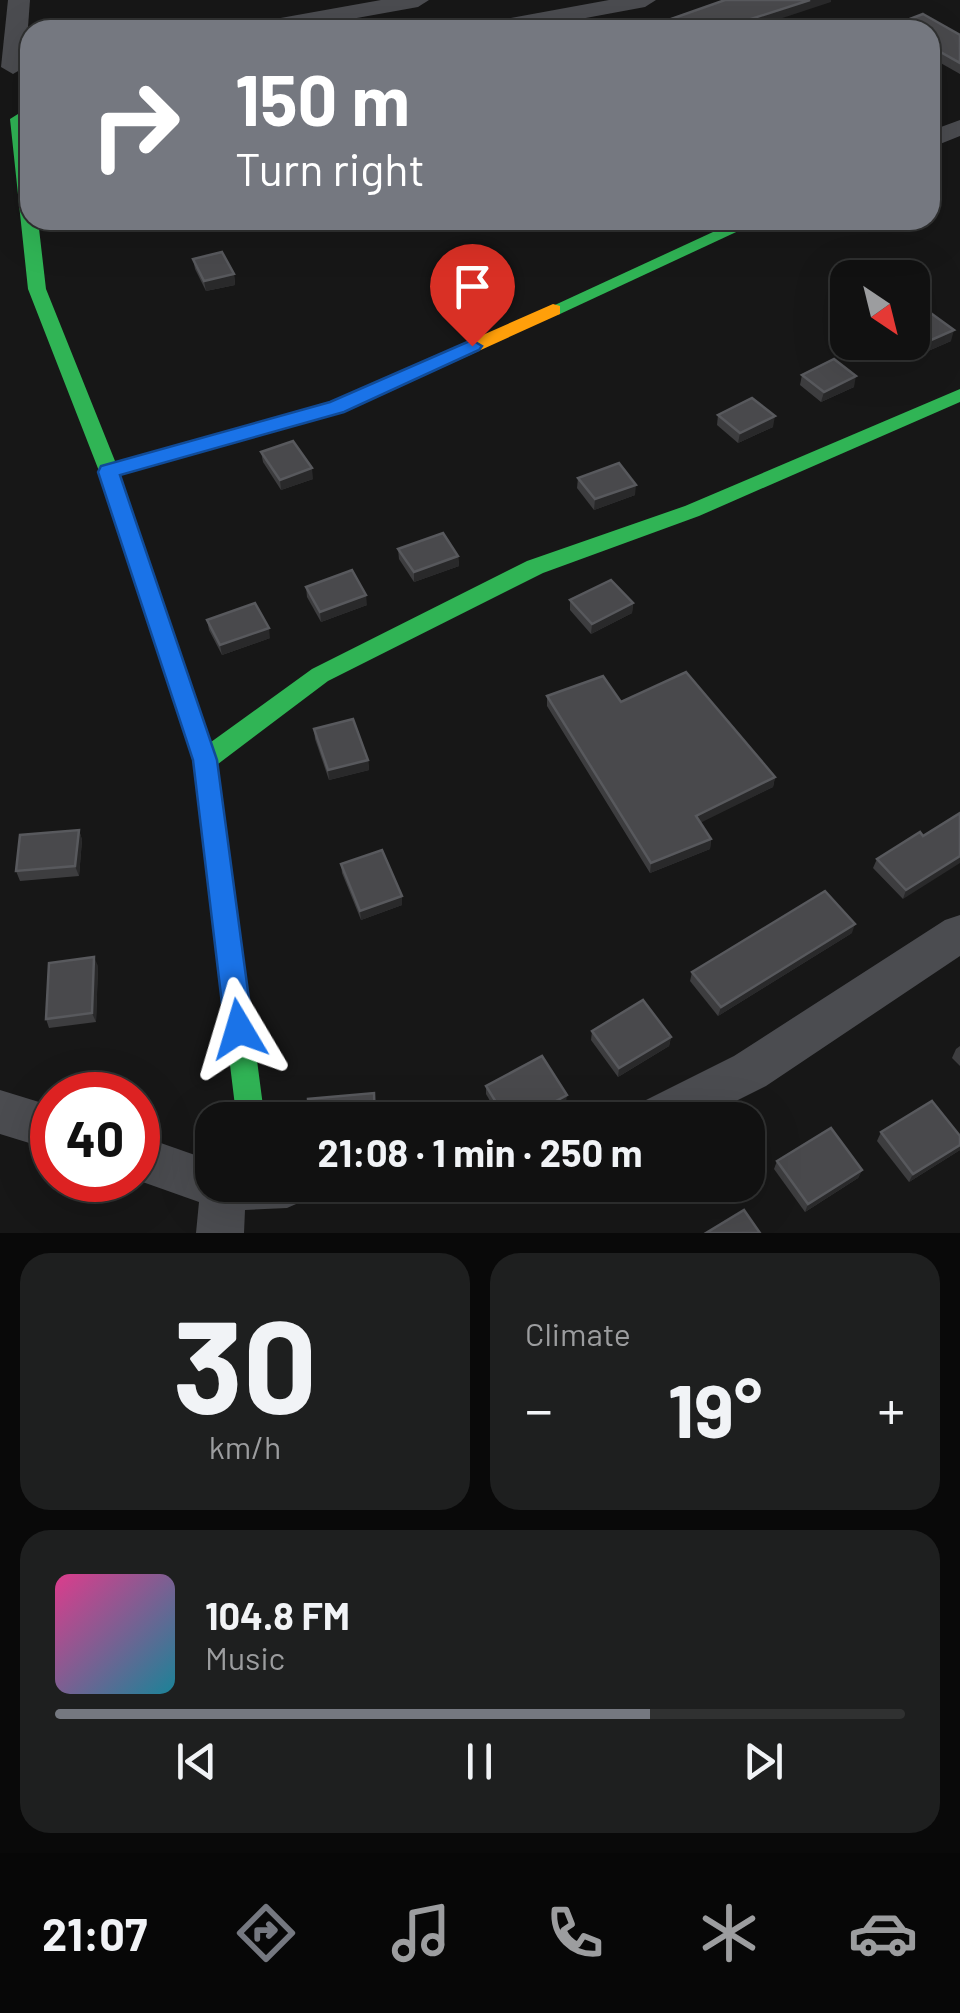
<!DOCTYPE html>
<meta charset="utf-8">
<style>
:root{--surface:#111;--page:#1e1f1f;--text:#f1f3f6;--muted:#9c9d9f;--line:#303131;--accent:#757880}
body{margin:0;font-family:Barlow,sans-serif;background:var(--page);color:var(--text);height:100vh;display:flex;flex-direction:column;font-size:38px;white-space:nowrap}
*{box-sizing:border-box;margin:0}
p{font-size:32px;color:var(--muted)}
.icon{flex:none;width:55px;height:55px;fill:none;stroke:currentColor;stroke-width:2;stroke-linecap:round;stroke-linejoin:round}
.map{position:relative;height:1233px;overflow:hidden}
.panel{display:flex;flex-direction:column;gap:20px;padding:20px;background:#090909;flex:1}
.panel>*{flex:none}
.guide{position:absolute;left:20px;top:20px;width:920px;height:210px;border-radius:30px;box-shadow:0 10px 40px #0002,0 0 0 2px var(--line);background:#757880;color:#fff;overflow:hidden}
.needle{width:65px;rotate:145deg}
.fabs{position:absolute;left:830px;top:260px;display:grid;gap:20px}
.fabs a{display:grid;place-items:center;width:100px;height:100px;border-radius:20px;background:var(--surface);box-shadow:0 10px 40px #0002,0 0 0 2px var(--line);font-size:50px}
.speed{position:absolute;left:30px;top:1072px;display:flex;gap:20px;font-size:50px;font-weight:700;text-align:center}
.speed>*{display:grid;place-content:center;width:130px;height:130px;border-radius:50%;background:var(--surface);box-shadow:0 10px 40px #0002,0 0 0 2px var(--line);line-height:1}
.speed .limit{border:15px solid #d22;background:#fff;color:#111}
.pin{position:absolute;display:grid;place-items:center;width:85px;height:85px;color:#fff;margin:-102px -42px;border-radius:50% 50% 50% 0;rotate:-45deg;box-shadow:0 0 10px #0007}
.pin .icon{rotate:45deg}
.me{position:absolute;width:110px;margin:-55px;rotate:353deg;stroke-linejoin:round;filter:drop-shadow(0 0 8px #0008)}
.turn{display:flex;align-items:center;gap:35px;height:210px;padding:0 50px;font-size:45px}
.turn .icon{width:130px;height:130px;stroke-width:2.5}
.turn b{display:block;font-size:70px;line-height:85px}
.big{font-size:75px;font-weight:700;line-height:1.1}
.panel .widget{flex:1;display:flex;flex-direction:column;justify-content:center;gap:15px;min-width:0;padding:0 35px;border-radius:30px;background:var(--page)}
.panel .dial{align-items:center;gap:0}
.dial b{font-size:130px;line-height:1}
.song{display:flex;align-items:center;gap:30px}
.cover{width:120px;height:120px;border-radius:15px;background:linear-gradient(135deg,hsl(330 70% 55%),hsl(190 70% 35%))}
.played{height:10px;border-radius:5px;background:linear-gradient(90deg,var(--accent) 70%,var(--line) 70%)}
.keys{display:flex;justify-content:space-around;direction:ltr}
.heat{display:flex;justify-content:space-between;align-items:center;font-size:55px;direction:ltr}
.panel .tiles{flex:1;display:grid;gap:20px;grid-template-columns:1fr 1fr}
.widget:last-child{grid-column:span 2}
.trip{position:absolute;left:195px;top:1102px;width:570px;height:100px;border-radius:30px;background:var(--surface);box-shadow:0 10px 40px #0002,0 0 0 2px var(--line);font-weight:700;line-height:100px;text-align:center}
.tabs{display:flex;height:160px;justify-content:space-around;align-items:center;background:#070707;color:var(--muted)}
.tabs .icon{width:70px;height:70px}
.tabs .active{color:var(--accent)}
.tabs b{font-size:45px;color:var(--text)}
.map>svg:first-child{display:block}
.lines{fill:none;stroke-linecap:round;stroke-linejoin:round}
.street{fill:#4b4c50;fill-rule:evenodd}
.fast{fill:#30b455;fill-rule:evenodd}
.slow{fill:#ff9f0a;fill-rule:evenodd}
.wall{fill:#3d3d3f}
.shaded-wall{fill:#29292a}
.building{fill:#49494c;stroke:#58595d;stroke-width:2.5}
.route{fill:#1a73e8;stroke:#114b97;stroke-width:2.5}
</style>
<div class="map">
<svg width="960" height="1233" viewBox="0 0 960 1233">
<rect width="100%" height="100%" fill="#171717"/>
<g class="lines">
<g class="street">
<path d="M 8,0 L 30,0 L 25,67 L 13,74 L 1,67 Z"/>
<path d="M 381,0 L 429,0 L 418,7 L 290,30 L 241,30 L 252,23 Z"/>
<path d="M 609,0 L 656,0 L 645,7 L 521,30 L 473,30 L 484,23 Z"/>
<path d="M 960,120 L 960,136 L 930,148 L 930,131 Z"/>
<path d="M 960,915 L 960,956 L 766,1086 L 698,1120 L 629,1120 L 636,1105 L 734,1056 L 945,920 Z"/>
<path d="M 0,1090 L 52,1106 L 52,1150 L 0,1134 Z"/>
<path d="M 138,1135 L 212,1161 L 212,1185 L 310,1185 L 303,1201 L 287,1208 L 245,1210 L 244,1233 L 196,1233 L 199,1202 L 137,1180 Z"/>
</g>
<g class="fast">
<path d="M 18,114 L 26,119 L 30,220 L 38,220 L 46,289 L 119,471 L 211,742 L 312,669 L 527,561 L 685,506 L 960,389 L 960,402 L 699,516 L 543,573 L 328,681 L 218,764 L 263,1106 L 260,1120 L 230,1120 L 235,1106 L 193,760 L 99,471 L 28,289 L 10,119 Z"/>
<path d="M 739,220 L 762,220 L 560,314 L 553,316 L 544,310 Z"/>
</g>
<path class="slow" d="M 553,304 L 560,306 L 560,314 L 344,412 L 109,478 L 99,471 L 102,466 L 330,402 Z"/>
</g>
<g class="wall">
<path d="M 923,14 L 960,35 L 960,74 L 930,57 L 930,30 L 893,30 L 894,25 Z"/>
<path d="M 193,259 L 234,274 L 235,285 L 206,291 L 195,269 Z"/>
<path d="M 912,323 L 951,341 L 919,355 L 904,342 L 912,342 Z"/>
<path d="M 802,375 L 854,387 L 821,402 L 800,385 Z"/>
<path d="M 718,415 L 773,427 L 738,443 L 717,425 Z"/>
<path d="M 261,452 L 313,479 L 281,490 L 263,462 Z"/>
<path d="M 578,478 L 635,495 L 594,510 L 577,488 Z"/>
<path d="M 398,549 L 458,556 L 459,566 L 414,582 L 399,559 Z"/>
<path d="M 306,587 L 367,605 L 321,622 L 307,597 Z"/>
<path d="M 570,600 L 633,603 L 632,613 L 591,634 L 570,610 Z"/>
<path d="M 207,620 L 270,638 L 222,655 L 209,630 Z"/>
<path d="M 547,696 L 621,702 L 775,777 L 773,787 L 700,822 L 711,839 L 710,849 L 650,873 L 547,706 Z"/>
<path d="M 314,729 L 368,760 L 369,770 L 329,780 L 315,739 Z"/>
<path d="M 960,813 L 903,899 L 873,868 L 877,859 L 923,836 Z"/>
<path d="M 79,830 L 82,840 L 79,876 L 20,881 L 16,871 Z"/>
<path d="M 341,864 L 402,896 L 402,905 L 361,920 L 342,873 Z"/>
<path d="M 852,933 L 718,1016 L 690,981 L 692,972 Z"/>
<path d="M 98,966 L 96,1022 L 49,1028 L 46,1019 Z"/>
<path d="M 592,1031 L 671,1037 L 669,1046 L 618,1077 L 591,1040 Z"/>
<path d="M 960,1046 L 960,1066 L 952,1058 L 956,1049 Z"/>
<path d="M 486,1086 L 566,1103 L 536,1120 L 501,1120 L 486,1094 Z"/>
<path d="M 881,1132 L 960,1136 L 960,1150 L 909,1182 L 877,1141 Z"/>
<path d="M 777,1161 L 862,1170 L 858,1178 L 805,1212 L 774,1169 Z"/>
</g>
<g class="shaded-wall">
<path d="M 810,0 L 831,0 L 831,2 L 746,30 L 723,30 L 723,28 Z"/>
<path d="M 234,274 L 235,285 L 206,291 L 204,281 Z"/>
<path d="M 954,330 L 951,341 L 919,355 L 922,344 Z"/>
<path d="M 856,376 L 854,387 L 821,402 L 824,392 Z"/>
<path d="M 775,416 L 773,427 L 738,443 L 740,433 Z"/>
<path d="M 312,468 L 313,479 L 281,490 L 280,480 Z"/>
<path d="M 636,485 L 635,495 L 594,510 L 595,499 Z"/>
<path d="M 458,556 L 459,566 L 414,582 L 414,572 Z"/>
<path d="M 366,595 L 367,605 L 321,622 L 320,612 Z"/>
<path d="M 633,603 L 632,613 L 591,634 L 592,624 Z"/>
<path d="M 269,628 L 270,638 L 222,655 L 220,645 Z"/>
<path d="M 368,760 L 369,770 L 329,780 L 328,770 Z"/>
<path d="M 775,777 L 773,787 L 694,826 L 696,816 Z"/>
<path d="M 79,830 L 82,840 L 79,876 L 75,866 Z"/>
<path d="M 711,839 L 710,849 L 650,873 L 651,863 Z"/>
<path d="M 960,856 L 960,863 L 903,899 L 906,890 Z"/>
<path d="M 402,896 L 402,905 L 361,920 L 360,911 Z"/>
<path d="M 855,924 L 852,933 L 718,1016 L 721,1007 Z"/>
<path d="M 94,957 L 98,966 L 96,1022 L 92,1013 Z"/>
<path d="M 671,1037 L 669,1046 L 618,1077 L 619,1068 Z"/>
<path d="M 567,1095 L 566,1103 L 536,1120 L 521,1120 Z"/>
<path d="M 960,1145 L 960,1150 L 909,1182 L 913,1174 Z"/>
<path d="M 862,1170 L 858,1178 L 805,1212 L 808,1204 Z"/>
</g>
<g class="building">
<path d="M 725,0 L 810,0 L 723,28 L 726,30 L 658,30 L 651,26 Z"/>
<path d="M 923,14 L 960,35 L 960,63 L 930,46 L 930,30 L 902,30 L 894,25 Z"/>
<path d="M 222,252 L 234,274 L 204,281 L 193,259 Z"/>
<path d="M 932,314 L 954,330 L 922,344 L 912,337 L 912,323 Z"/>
<path d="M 834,359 L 856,376 L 824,392 L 802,375 Z"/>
<path d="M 752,398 L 775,416 L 740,433 L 718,415 Z"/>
<path d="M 293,441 L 312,468 L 280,480 L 261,452 Z"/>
<path d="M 619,463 L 636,485 L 595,499 L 578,478 Z"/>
<path d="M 443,533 L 458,556 L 414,572 L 398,549 Z"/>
<path d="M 352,570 L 366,595 L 320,612 L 306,587 Z"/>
<path d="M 611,580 L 633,603 L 592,624 L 570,600 Z"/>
<path d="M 255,603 L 269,628 L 220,645 L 207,620 Z"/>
<path d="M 686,672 L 775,777 L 696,816 L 711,839 L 651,863 L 547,696 L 603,676 L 621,702 Z"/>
<path d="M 353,719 L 368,760 L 328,770 L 314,729 Z"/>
<path d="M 960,813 L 960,856 L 906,890 L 877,859 L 920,832 L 923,836 Z"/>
<path d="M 79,830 L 75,866 L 16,871 L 20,835 Z"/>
<path d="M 382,850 L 402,896 L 360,911 L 341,864 Z"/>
<path d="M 825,891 L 855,924 L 721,1007 L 692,972 Z"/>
<path d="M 94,957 L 92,1013 L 46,1019 L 49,963 Z"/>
<path d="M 643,1000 L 671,1037 L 619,1068 L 592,1031 Z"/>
<path d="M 542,1056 L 567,1095 L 521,1120 L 507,1120 L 486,1086 Z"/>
<path d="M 374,1093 L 375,1120 L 309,1120 L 308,1099 Z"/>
<path d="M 932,1101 L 960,1136 L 960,1145 L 913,1174 L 881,1132 Z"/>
<path d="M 831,1128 L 862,1170 L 808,1204 L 777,1161 Z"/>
<path d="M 744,1210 L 760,1233 L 706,1233 Z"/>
</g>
<path class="route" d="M 472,340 L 482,346 L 479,350 L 344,412 L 120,475 L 217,760 L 253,1029 L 249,1038 L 239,1042 L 229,1038 L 225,1029 L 193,760 L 98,472 L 101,466 L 330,402 Z"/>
</svg>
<div class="fabs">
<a><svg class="needle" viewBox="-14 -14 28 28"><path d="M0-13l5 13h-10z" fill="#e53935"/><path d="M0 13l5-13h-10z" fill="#9c9d9f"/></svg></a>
</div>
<div class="speed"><div class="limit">40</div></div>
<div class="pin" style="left:472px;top:346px;background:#d93025"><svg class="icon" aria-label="arrive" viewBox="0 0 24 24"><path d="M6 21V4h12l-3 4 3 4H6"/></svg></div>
<svg class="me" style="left:239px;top:1029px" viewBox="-20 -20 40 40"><path d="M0-17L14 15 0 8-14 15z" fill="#1a73e8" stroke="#fff" stroke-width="4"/></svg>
<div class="trip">21:08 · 1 min · 250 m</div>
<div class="guide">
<div class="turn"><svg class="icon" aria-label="right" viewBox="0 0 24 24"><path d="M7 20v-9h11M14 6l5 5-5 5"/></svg><div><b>150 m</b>Turn right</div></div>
</div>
</div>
<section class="panel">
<div class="tiles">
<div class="widget dial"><b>30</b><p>km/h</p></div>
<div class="widget"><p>Climate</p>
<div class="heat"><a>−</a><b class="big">19°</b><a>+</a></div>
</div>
<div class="widget">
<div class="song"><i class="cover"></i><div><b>104.8 FM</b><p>Music</p></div></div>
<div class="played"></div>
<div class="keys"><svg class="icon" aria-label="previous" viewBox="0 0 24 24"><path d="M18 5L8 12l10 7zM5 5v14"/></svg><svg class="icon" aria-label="pause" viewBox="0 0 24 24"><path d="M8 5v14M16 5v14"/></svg><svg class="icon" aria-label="next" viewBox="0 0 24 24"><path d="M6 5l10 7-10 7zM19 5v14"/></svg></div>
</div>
</div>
</section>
<nav class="tabs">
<b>21:07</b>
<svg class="icon active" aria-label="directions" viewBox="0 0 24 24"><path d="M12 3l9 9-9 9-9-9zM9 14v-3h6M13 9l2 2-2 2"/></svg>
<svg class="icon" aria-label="music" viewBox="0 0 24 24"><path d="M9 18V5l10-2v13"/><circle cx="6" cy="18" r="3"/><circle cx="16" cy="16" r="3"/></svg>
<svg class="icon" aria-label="phone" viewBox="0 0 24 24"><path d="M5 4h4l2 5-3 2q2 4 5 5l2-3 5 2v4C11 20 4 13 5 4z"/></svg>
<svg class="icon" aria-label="climate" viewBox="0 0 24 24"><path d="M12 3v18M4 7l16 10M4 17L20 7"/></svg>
<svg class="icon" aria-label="car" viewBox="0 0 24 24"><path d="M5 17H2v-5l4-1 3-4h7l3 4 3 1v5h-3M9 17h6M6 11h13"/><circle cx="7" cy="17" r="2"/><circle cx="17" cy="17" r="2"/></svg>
</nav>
